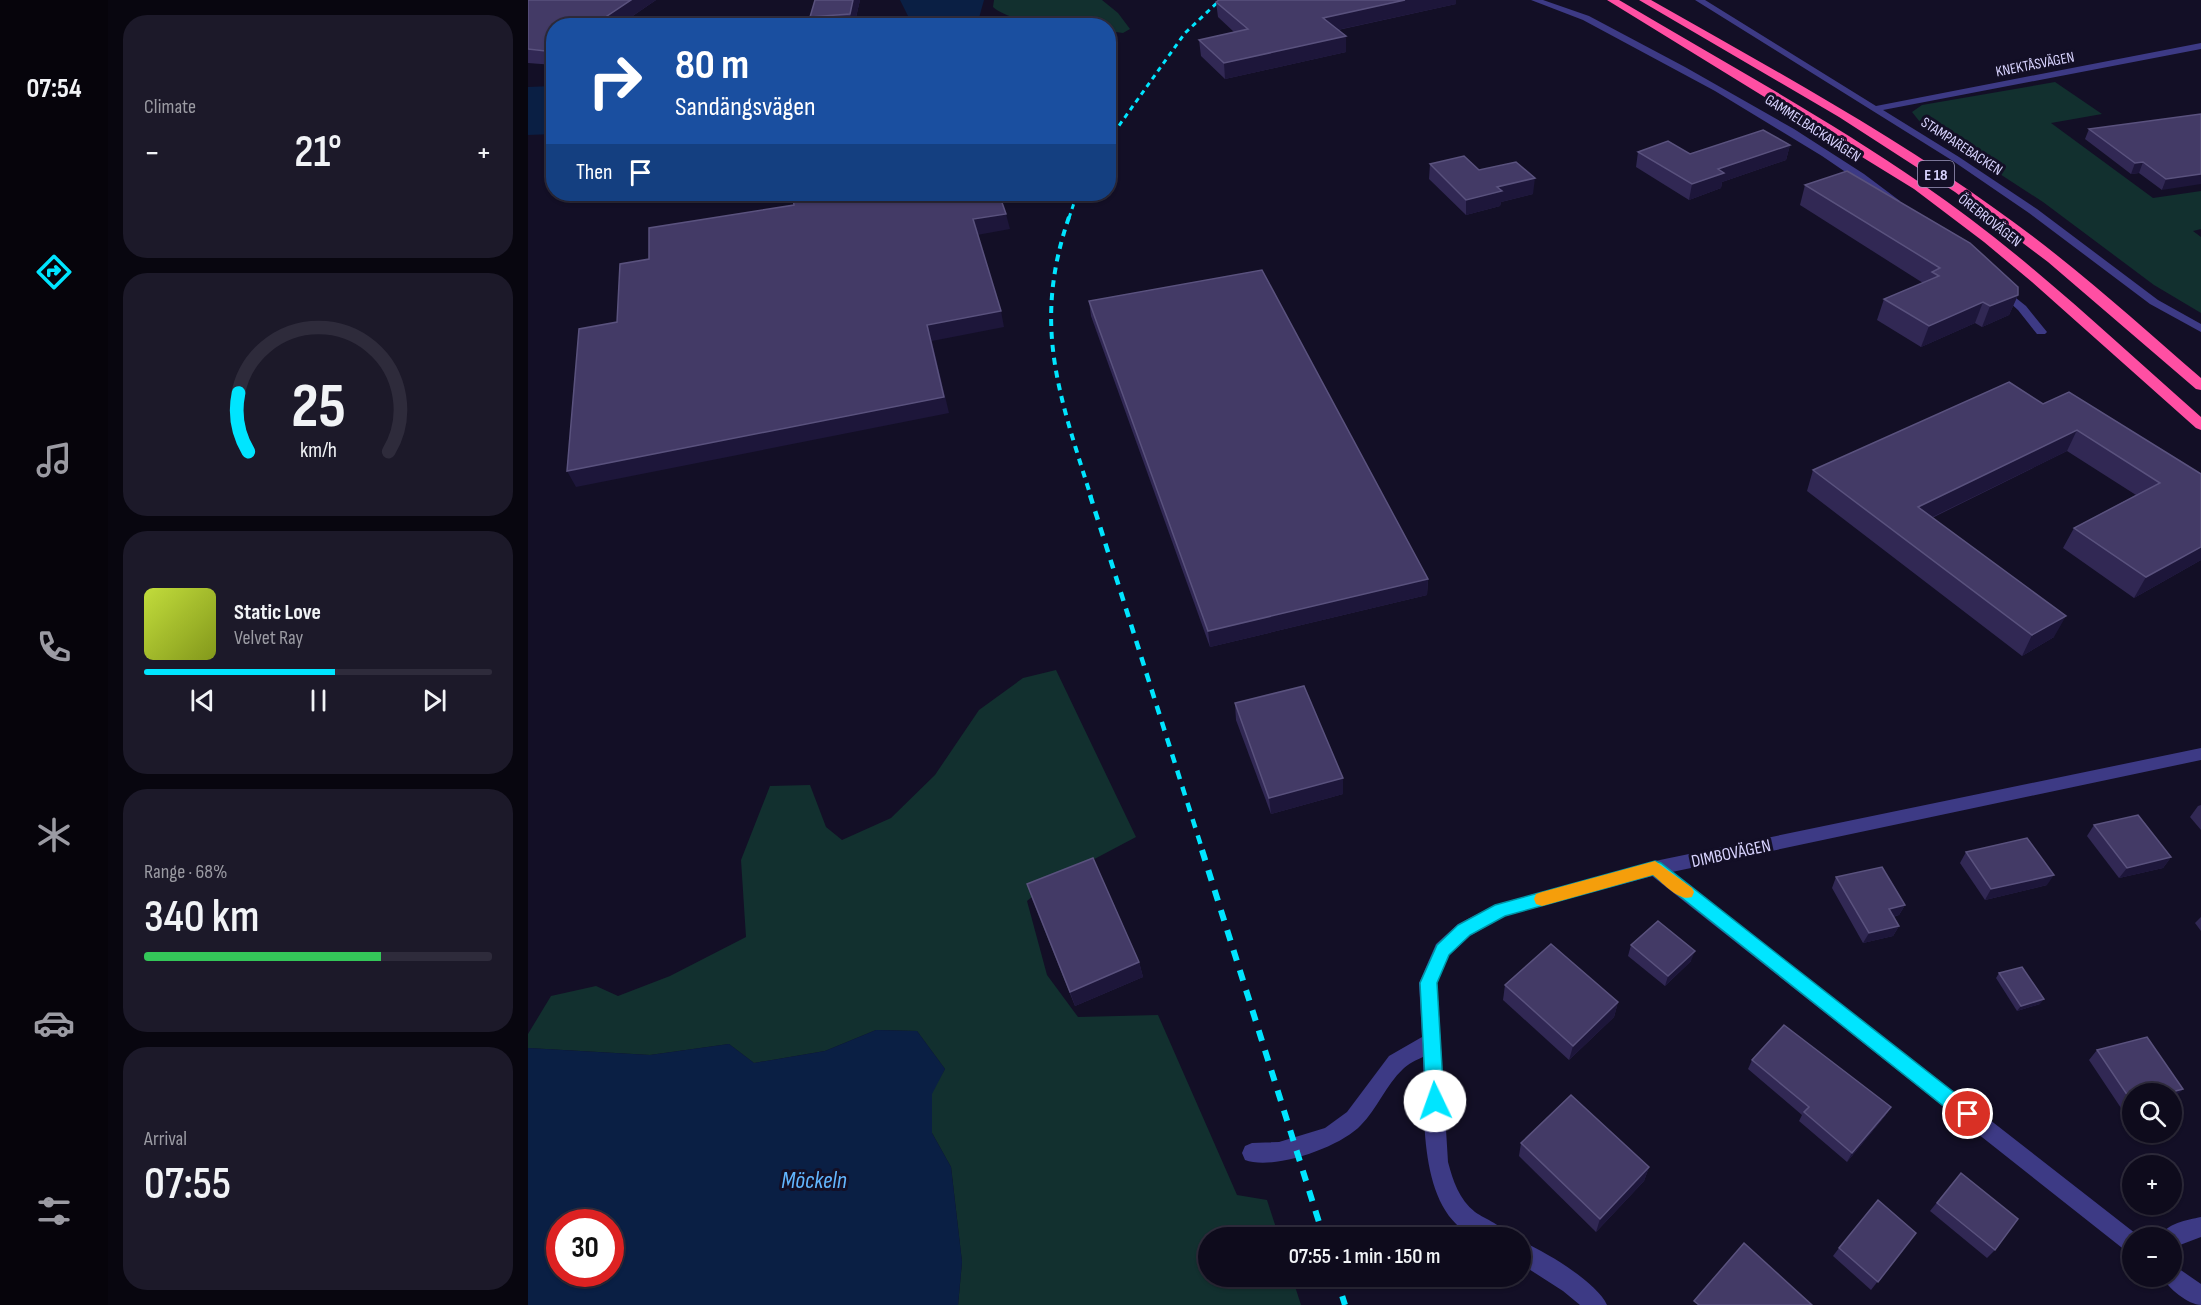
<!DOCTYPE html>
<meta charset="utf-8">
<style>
:root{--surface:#0e0b1c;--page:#1c1929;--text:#f1f3f6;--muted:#9b9ba3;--line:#2e2b3b;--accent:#00e5ff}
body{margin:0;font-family:"Sofia Sans Condensed",sans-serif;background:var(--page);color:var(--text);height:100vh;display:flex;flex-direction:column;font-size:22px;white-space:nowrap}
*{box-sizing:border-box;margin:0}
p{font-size:20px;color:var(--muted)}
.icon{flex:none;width:33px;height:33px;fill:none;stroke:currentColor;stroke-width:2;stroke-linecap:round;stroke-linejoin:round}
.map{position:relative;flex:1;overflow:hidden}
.side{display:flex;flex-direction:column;gap:15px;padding:15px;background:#08060f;width:420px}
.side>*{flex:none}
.hud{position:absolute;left:18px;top:18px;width:570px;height:183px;border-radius:24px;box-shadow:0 2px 4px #0004,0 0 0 2px var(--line);background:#1a4fa0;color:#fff;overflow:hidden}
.controls{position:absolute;left:1594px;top:1083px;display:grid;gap:12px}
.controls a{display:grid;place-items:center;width:60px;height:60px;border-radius:50%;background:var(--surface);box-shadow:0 2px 4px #0004,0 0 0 2px var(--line);font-size:30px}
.speed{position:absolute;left:18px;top:1209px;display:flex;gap:12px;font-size:30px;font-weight:700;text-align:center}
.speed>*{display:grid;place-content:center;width:78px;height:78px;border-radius:50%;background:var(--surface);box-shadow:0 2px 4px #0004,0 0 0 2px var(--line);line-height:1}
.speed .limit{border:9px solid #d22;background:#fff;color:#111}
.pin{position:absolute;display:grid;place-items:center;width:51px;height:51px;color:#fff;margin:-26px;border:3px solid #fff;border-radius:50%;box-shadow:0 2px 6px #0007}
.me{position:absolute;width:66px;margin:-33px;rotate:357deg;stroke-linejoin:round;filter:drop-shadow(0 0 4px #0008)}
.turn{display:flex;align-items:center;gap:21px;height:126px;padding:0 30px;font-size:27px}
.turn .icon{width:78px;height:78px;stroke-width:2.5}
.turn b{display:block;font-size:42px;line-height:51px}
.then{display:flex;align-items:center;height:57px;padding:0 30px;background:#0003;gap:12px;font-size:22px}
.big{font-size:45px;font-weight:600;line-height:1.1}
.side .tile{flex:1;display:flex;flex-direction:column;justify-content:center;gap:9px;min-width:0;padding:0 21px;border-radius:24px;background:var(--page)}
.side .dial{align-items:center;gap:0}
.dial svg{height:156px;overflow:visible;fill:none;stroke:var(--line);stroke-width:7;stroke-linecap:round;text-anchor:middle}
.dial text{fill:var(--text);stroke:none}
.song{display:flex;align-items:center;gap:18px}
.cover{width:72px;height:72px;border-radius:9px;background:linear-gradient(135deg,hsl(70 70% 55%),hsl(70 70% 35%))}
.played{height:6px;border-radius:3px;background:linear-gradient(90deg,var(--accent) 55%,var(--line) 55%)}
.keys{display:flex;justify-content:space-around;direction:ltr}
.heat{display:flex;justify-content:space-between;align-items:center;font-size:33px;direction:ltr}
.charge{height:9px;border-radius:4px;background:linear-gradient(90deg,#34c759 68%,var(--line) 0)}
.trip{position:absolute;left:670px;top:1227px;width:333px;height:60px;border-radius:30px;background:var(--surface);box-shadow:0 2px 4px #0004,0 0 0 2px var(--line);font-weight:600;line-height:60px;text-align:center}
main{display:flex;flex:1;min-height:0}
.dock{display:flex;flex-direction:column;width:108px;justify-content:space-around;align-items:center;background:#06040b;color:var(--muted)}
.dock .icon{width:42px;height:42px}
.dock .active{color:var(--accent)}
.dock b{font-size:27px;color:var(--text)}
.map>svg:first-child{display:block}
.green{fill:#12302f}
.water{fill:#0a1f44;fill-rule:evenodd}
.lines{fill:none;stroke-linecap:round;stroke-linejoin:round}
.minor{fill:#3d3a85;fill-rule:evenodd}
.highway{fill:#ff4fa3;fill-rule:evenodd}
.rail-far3{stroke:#00e5ff;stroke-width:3;stroke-dasharray:5 4.5;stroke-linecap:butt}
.rail-far2{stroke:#00e5ff;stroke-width:4;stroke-dasharray:7 6;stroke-linecap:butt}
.rail-far1{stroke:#00e5ff;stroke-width:4.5;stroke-dasharray:9 8;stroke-linecap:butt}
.rail{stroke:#00e5ff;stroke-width:6;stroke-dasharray:11 10;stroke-linecap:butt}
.wall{fill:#312854}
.shaded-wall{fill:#1d163a}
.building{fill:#433a66;stroke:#5a527e;stroke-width:1.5}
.route{fill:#00e5ff;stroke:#0095a6;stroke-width:1.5}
.slow{fill:#f59e0b}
.labels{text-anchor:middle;stroke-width:6;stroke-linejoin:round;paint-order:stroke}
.far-street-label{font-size:15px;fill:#d9d4ff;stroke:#130f26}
.shield{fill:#130f26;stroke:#9e99be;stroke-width:1.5}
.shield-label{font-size:16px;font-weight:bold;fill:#d9d4ff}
.street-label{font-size:18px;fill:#d9d4ff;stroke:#130f26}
.near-water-label{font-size:24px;font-style:italic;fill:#62b6ff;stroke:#130f26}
</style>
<main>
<nav class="dock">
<b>07:54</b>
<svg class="icon active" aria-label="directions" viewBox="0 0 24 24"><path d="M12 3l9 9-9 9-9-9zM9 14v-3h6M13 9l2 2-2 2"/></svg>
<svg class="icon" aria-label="music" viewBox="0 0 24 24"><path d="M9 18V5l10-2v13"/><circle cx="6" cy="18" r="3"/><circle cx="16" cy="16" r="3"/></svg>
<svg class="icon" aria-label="phone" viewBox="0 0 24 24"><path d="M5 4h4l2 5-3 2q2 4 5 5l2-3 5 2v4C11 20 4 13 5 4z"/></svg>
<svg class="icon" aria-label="climate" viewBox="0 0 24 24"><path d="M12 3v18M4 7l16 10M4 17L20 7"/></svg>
<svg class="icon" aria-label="car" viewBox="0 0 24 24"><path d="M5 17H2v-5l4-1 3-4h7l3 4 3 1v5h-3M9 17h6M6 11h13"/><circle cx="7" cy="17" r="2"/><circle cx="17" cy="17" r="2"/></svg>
<svg class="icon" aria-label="filters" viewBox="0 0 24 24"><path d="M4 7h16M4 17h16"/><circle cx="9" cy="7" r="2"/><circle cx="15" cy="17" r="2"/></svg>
</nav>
<section class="side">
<div class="tile"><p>Climate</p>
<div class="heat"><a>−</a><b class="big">21°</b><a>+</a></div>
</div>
<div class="tile dial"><svg viewBox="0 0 100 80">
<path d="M14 69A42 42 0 1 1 86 69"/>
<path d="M14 69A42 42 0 0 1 9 39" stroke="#00e5ff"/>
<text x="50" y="56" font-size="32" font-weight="700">25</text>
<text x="50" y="72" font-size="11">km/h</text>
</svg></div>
<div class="tile">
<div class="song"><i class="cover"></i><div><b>Static Love</b><p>Velvet Ray</p></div></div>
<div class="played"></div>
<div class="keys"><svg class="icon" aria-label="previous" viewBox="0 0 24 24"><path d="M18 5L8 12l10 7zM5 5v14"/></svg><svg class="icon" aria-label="pause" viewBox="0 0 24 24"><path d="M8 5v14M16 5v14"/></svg><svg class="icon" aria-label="next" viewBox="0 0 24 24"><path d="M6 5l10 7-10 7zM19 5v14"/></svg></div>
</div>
<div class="tile"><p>Range · 68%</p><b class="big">340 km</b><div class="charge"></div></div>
<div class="tile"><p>Arrival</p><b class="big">07:55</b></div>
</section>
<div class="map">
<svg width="1673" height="1305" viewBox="0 0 1673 1305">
<rect width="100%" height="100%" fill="#130f26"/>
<g class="green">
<path d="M 466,0 L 574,0 L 590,13 L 602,29 L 595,33 L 581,31 L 580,26 C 550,26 489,27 465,7 Z"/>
<path d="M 1527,82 L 1574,114 L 1523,123 L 1625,198 L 1673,191 L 1673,229 L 1665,231 L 1673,237 L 1673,313 L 1626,285 L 1515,202 L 1392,122 L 1384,112 L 1394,105 Z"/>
<path d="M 528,670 L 608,837 L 521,883 L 499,901 L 519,975 L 550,1017 L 630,1015 L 709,1195 L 739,1200 L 751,1237 L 681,1238 L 681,1276 L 764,1277 L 773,1305 L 430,1305 L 434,1262 L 423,1167 L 404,1133 L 403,1093 L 417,1069 L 389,1031 L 348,1030 L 297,1051 L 226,1063 L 201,1044 L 122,1055 L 0,1048 L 0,1034 L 23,996 L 68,986 L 90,996 L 142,976 L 218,937 L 213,860 L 242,786 L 282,785 L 298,827 L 314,840 L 363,818 L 407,775 L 451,710 L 495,678 Z"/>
</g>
<g class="water">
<path d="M 372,0 L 456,0 L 449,25 L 385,26 Z"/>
<path d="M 25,86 L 25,134 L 0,135 L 0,87 Z"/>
<path d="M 348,1030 L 389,1031 L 417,1069 L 404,1094 L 404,1133 L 423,1167 L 434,1262 L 430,1305 L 0,1305 L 0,1048 L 122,1055 L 201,1044 L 226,1063 L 297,1051 ZM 32,1222 L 82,1222 L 82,1274 L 32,1274 Z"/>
</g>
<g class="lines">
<g class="minor">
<path d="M 1003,0 L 1015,0 L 1061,16 L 1157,67 L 1266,129 L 1336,174 L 1372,201 L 1363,203 L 1294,156 L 1187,91 L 1055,20 Z"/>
<path d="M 1167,0 L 1177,0 L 1348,106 L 1673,43 L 1673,49 L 1355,110 L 1431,157 L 1509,209 L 1630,300 L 1673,324 L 1673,332 L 1622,304 L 1501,213 L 1425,161 Z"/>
<path d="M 1473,286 L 1498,306 L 1519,332 L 1517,334 L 1509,334 L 1490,310 L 1469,291 L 1469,287 Z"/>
<path d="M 1673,748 L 1673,760 L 1144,872 L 1612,1237 L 1605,1238 L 1605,1255 L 1598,1251 L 1124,876 L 977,916 L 942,936 L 921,955 L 909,983 L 920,1162 C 925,1181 931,1199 947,1212 C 958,1220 975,1224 980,1238 C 971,1238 957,1240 948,1237 C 888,1212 897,1110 895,1057 C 888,1060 880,1064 875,1069 C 858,1085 849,1109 833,1125 C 813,1147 745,1171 717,1160 L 714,1153 L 717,1146 L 724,1143 L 751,1142 L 797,1128 L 819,1112 L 861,1056 L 894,1037 L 891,983 L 908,944 L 930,924 L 967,905 L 1127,861 Z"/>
<path d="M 1673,1217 L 1673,1237 L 1644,1248 L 1644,1238 L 1632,1238 C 1638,1223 1659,1220 1673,1217 Z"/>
<path d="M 993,1241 C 1016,1251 1069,1282 1079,1305 L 1052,1305 L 1035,1291 L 993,1264 Z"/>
<path d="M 1644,1264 L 1673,1284 L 1673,1305 C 1661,1305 1639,1288 1634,1276 L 1644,1276 Z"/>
</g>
<g class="highway">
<path d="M 1079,0 L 1091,0 C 1192,60 1297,117 1394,184 C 1494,252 1582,337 1673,417 L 1673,430 L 1668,428 L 1504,282 L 1456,242 L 1386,189 Z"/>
<path d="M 1111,0 L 1123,0 C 1239,66 1357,130 1466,208 C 1539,259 1606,320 1673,378 L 1673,390 L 1668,389 L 1520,262 L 1427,192 L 1311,117 Z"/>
</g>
<g class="rail-far3">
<path d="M 580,141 L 657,33 L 692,0"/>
<path d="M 541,218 L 549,194"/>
</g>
<path class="rail-far2" d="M 541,217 C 504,325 531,394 563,497"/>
<path class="rail-far1" d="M 562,495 L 675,852"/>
<g class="rail">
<path d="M 674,850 L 796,1238"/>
<path d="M 808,1276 L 817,1305"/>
</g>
</g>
<g class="wall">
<path d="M 0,0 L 128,0 L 90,26 L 26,26 L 26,65 L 0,63 Z"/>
<path d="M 287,0 L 332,0 L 326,26 L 285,26 L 282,17 Z"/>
<path d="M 691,0 L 928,0 L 928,4 L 810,30 L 818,52 L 697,79 L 673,56 L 671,40 L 706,32 L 690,17 L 688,2 Z"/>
<path d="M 1673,114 L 1634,190 L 1611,173 L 1603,174 L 1557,139 L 1561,129 Z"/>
<path d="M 1262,145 L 1258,160 L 1194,182 L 1193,188 L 1161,200 L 1108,167 L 1110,152 L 1162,154 Z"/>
<path d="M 902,164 L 951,170 L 1005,194 L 973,202 L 972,206 L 938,215 L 901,179 Z"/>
<path d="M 1277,185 L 1490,295 L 1481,315 L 1454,327 L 1447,323 L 1393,347 L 1349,320 L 1356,299 L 1395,283 L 1272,205 Z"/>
<path d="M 561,301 L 900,579 L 899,595 L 682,647 L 563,316 Z"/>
<path d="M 1515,404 L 1673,474 L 1673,560 L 1606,598 L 1535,548 L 1546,528 L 1608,495 L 1539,451 L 1404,518 L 1526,637 L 1494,656 L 1279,491 L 1285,470 Z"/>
<path d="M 707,703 L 815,778 L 815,794 L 743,814 L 708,720 Z"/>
<path d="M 1673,805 L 1673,830 L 1662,817 L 1670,806 Z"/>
<path d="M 1566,825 L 1643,857 L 1635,868 L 1591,878 L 1559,836 Z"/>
<path d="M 1438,852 L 1519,885 L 1457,900 L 1432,863 Z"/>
<path d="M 1308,877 L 1377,905 L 1371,915 L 1365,917 L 1371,926 L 1365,936 L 1335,943 L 1304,888 Z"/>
<path d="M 499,884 L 611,962 L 615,977 L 547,1006 L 504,899 Z"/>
<path d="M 1673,917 L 1673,931 L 1667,923 Z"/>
<path d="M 1103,945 L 1163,961 L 1137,986 L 1100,956 Z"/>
<path d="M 1471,973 L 1512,1004 L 1489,1011 L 1468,978 Z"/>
<path d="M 977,985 L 1090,1002 L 1086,1017 L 1041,1060 L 975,1000 Z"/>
<path d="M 1569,1050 L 1655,1089 L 1645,1098 L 1605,1094 L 1605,1109 L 1595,1111 L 1561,1060 Z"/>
<path d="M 1224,1060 L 1363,1107 L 1357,1116 L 1319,1162 L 1271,1121 L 1274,1115 L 1220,1069 Z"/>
<path d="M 993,1143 L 1121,1167 L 1116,1181 L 1068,1232 L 991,1156 Z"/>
<path d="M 1433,1173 L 1467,1250 L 1459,1258 L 1402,1211 Z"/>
<path d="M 1388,1233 L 1343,1290 L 1305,1256 L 1311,1248 Z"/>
</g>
<g class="shaded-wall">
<path d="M 103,0 L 128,0 L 90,26 L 64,26 Z"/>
<path d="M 325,0 L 332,0 L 326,26 L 325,26 L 322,14 Z"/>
<path d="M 877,0 L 928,0 L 928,4 L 795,33 L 795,18 Z"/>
<path d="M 818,36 L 818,52 L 697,79 L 696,63 Z"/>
<path d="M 1262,145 L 1258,160 L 1194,182 L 1193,188 L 1161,200 L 1164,184 L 1190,169 Z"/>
<path d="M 1615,162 L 1611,173 L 1603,174 L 1607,163 Z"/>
<path d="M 1673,174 L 1673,184 L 1634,190 L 1638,179 Z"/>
<path d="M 1007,178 L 1005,194 L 973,202 L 972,206 L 938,215 L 938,200 L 969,187 Z"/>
<path d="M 478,214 L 482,229 L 449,235 L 445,219 Z"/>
<path d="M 1490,295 L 1481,315 L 1454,327 L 1462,306 Z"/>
<path d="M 1455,302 L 1447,323 L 1393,347 L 1401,326 Z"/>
<path d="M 473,311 L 476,327 L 404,341 L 421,413 L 48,487 L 39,471 L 399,325 Z"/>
<path d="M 1549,430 L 1539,451 L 1382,528 L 1390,507 Z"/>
<path d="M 1673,547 L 1673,560 L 1606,598 L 1618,577 Z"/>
<path d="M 900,579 L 899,595 L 682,647 L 680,631 Z"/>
<path d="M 1538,616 L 1526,637 L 1494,656 L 1504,635 Z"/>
<path d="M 815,778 L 815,794 L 743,814 L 741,798 Z"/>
<path d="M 1643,857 L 1635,868 L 1591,878 L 1599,868 Z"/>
<path d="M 1526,875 L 1519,885 L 1457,900 L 1463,889 Z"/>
<path d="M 1377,905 L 1371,915 L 1355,919 L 1361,909 Z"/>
<path d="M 1371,926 L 1365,936 L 1335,943 L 1341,933 Z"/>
<path d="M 1167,951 L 1163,961 L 1137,986 L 1140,976 Z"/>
<path d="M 611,962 L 615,977 L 547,1006 L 542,992 Z"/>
<path d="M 1516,999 L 1512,1004 L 1489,1011 L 1493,1006 Z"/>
<path d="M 1090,1002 L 1086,1017 L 1041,1060 L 1045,1046 Z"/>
<path d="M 1655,1089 L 1645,1098 L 1644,1098 L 1644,1094 L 1636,1094 Z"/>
<path d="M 1604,1102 L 1605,1102 L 1605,1109 L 1595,1111 Z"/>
<path d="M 1363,1107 L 1357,1116 L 1319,1162 L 1324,1153 Z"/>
<path d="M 1121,1167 L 1116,1181 L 1068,1232 L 1072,1219 Z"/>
</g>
<g class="building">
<path d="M 0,0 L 103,0 L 64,26 L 26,26 L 26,52 L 0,49 Z"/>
<path d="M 287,0 L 325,0 L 322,14 L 282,17 Z"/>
<path d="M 691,0 L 877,0 L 795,18 L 818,36 L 696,63 L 671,40 L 720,29 L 688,2 Z"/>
<path d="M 1673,114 L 1673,174 L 1638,179 L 1615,162 L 1607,163 L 1561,129 Z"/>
<path d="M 1235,130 L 1262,145 L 1190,169 L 1196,173 L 1164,184 L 1110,152 L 1140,141 L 1162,154 Z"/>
<path d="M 936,156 L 951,170 L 988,162 L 1007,178 L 969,187 L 974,191 L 938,200 L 902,164 Z"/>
<path d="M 1319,171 L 1442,243 L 1490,287 L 1490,295 L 1462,306 L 1455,302 L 1401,326 L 1356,299 L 1411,276 L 1404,272 L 1412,268 L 1277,185 Z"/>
<path d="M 291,194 L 471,194 L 478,214 L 445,219 L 473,311 L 399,325 L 416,397 L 39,471 L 51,329 L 89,322 L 92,264 L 121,259 L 121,228 L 266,205 L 265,198 Z"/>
<path d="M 734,270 L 900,579 L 680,631 L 561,301 Z"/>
<path d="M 1481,382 L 1515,404 L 1541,392 L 1673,474 L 1673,547 L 1618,577 L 1546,528 L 1632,483 L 1549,430 L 1390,507 L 1538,616 L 1504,635 L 1285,470 Z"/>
<path d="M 776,686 L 815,778 L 741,798 L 707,703 Z"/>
<path d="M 1610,815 L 1643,857 L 1599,868 L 1566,825 Z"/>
<path d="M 1499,838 L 1526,875 L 1463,889 L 1438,852 Z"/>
<path d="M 565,858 L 611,962 L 542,992 L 499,884 Z"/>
<path d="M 1354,867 L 1377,905 L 1361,909 L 1371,926 L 1341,933 L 1308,877 Z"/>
<path d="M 1130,921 L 1167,951 L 1140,976 L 1103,945 Z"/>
<path d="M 1023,944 L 1090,1002 L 1045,1046 L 977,985 Z"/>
<path d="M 1494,967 L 1516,999 L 1493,1006 L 1471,973 Z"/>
<path d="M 1256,1025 L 1363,1107 L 1324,1153 L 1276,1112 L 1281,1107 L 1224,1060 Z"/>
<path d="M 1619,1037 L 1655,1089 L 1636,1094 L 1605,1094 L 1605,1102 L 1604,1102 L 1569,1050 Z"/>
<path d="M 1043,1095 L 1121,1167 L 1072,1219 L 993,1143 Z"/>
<path d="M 1433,1173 L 1490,1219 L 1467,1250 L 1409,1203 Z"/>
<path d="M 1350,1200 L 1388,1233 L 1350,1282 L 1311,1248 Z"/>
<path d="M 1216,1243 L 1284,1305 L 1171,1305 L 1166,1301 Z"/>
</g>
<path class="route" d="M 1127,861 L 1133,863 L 1446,1108 L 1449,1114 L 1446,1120 L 1440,1123 L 1433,1120 L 1125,875 L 977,916 L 942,935 L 921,955 L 909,983 L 916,1101 L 913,1107 L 907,1110 L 901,1107 L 898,1101 L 892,983 L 909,945 L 930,925 L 967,905 Z"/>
<path class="slow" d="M 1127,861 L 1164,888 L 1166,892 L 1164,897 C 1151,902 1135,883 1125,875 L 1014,906 L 1008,904 L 1006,899 L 1008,894 L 1014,892 Z"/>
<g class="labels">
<g class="far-street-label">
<text transform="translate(1507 64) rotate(-11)" y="5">KNEKTÅSVÄGEN</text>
<text transform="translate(1285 128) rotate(33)" y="5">GAMMELBACKAVÄGEN</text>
<text transform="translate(1434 146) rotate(33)" y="5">STAMPAREBACKEN</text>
<text transform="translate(1462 220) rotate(38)" y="5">ÖREBROVÄGEN</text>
</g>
<rect class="shield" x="1390" y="161" width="36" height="26" rx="4.5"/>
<g class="shield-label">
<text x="1408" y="180">E 18</text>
</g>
<g class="street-label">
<text transform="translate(1203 853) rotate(-12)" y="6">DIMBOVÄGEN</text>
</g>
<g class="near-water-label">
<text x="286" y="1188">Möckeln</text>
</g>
</g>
</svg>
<div class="controls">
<a><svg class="icon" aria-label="search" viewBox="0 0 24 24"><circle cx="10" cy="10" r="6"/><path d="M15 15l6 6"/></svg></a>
<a>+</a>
<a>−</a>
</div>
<div class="speed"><div class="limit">30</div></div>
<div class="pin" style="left:1440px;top:1114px;background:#d93025"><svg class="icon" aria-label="arrive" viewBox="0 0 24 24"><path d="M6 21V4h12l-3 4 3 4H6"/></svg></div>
<svg class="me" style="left:907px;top:1101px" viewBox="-20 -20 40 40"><circle r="19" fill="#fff"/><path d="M0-13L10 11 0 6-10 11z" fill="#00e5ff"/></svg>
<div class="trip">07:55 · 1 min · 150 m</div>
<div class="hud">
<div class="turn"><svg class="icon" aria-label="right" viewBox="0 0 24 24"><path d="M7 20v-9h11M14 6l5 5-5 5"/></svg><div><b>80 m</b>Sandängsvägen</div></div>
<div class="then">Then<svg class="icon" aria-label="arrive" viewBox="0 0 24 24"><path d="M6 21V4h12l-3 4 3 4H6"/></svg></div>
</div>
</div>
</main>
